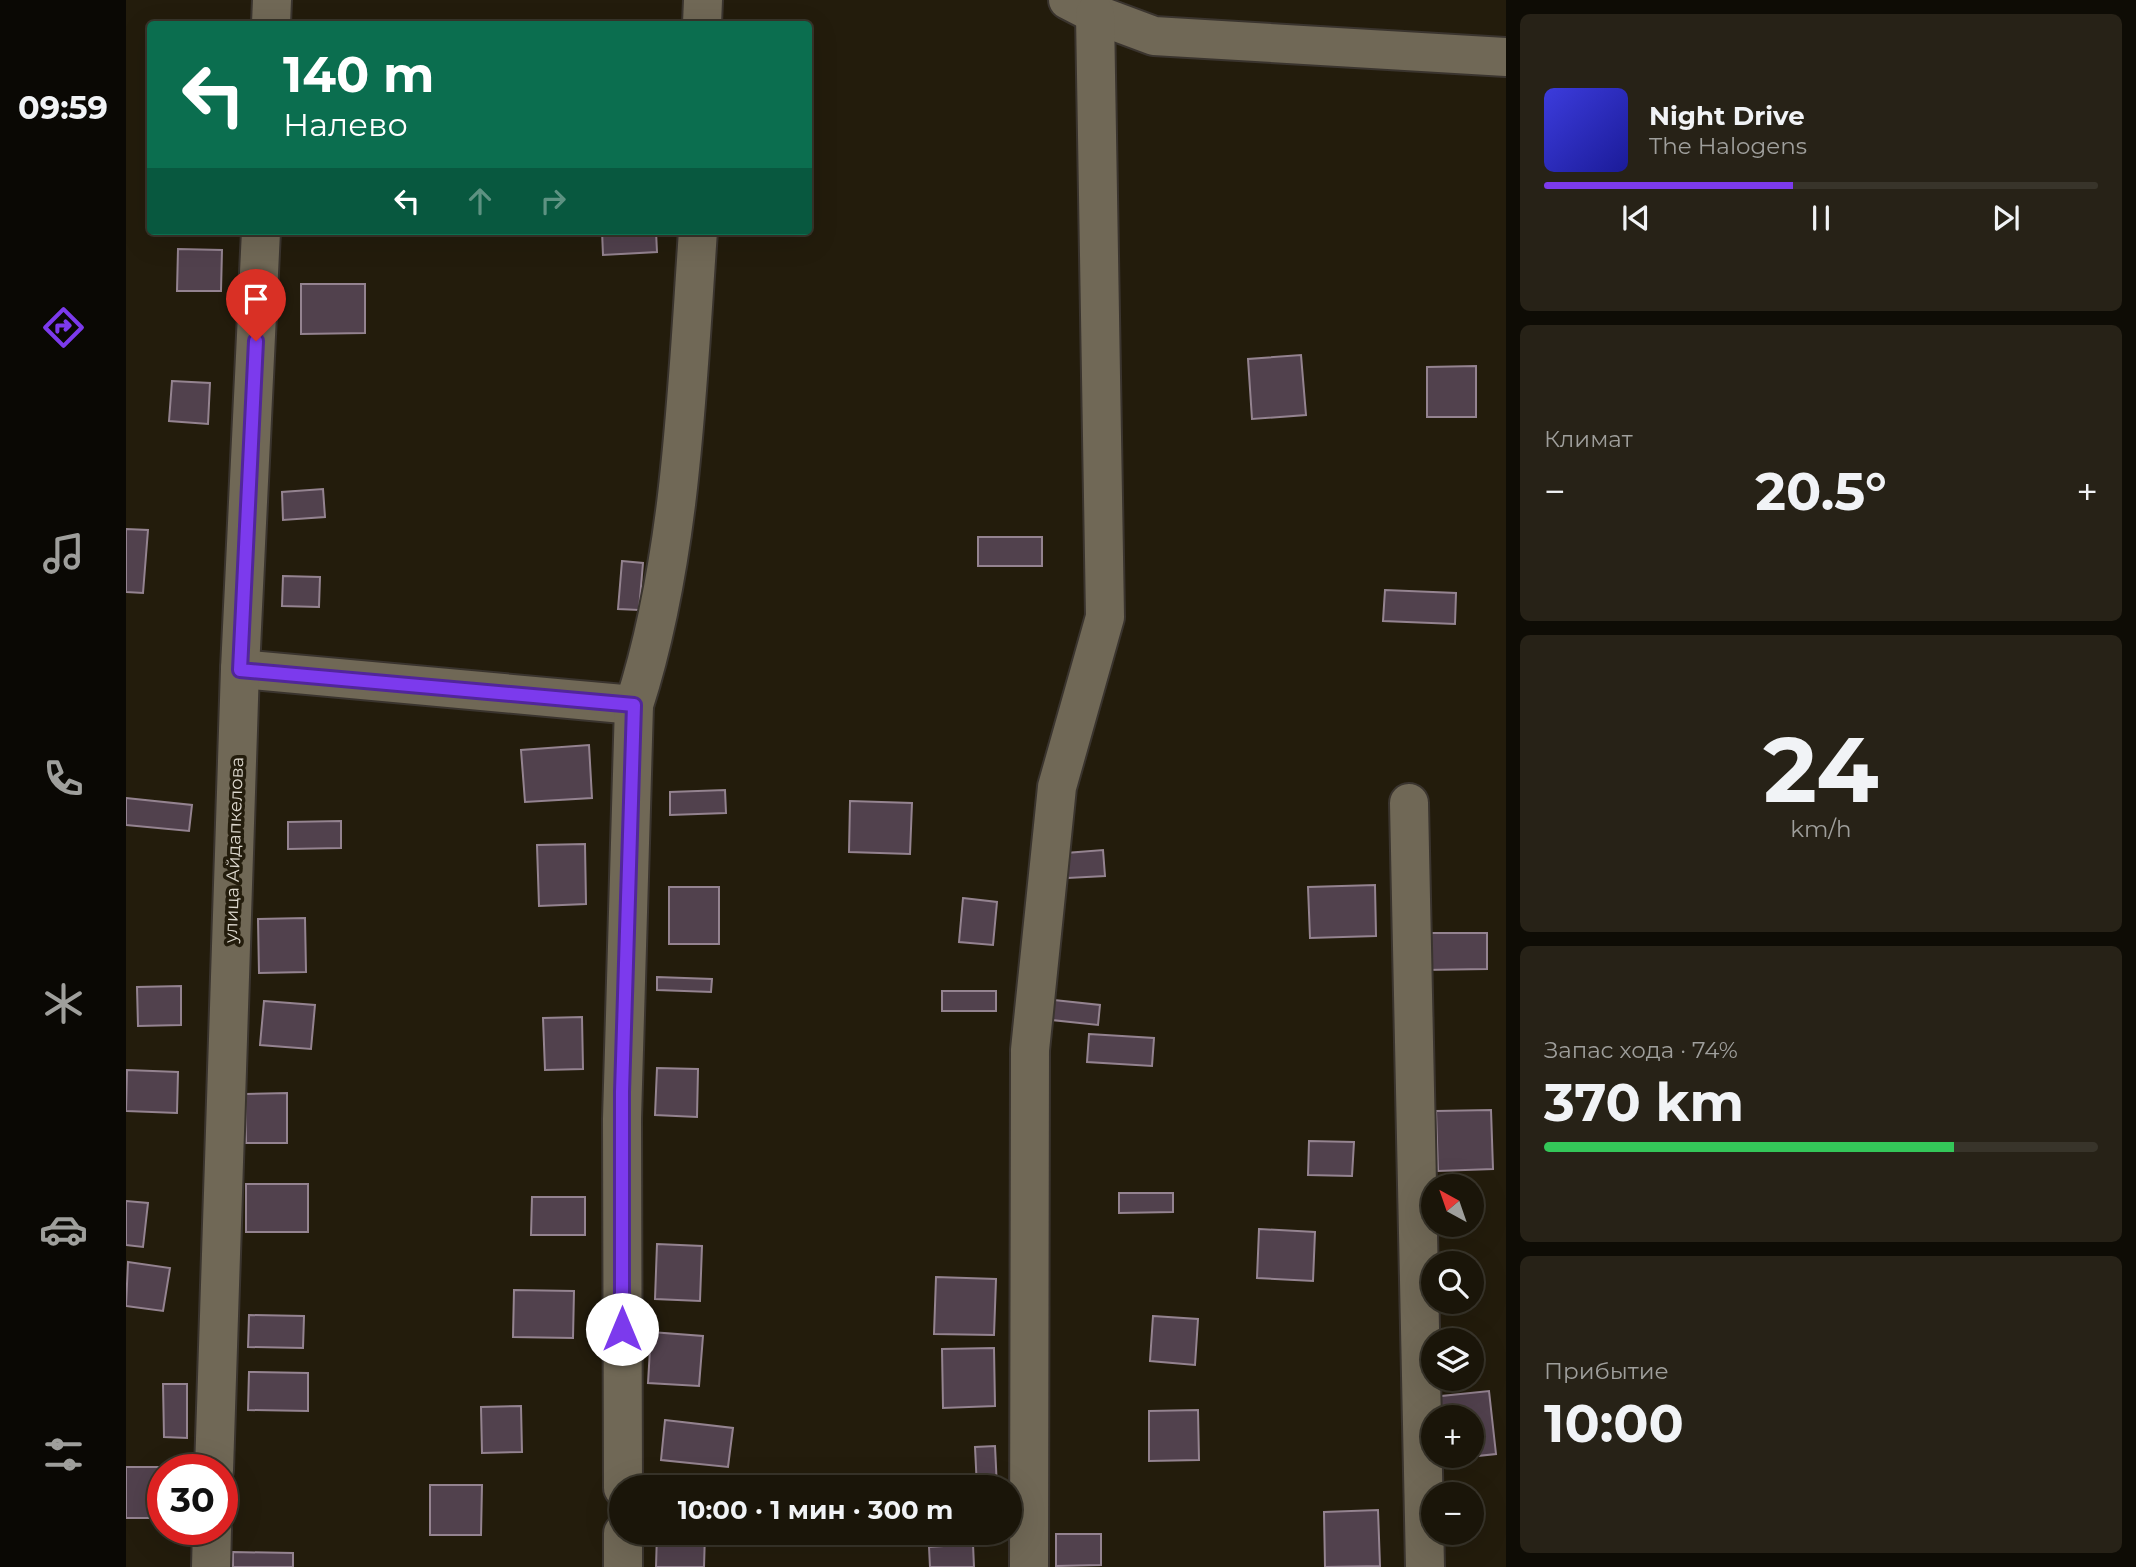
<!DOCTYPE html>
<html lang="ru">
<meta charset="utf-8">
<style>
:root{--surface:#1a1509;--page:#272217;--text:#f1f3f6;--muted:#9f9f9c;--line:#38342a;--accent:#7c3aed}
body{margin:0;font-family:Montserrat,sans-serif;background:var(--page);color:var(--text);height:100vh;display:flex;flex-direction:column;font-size:26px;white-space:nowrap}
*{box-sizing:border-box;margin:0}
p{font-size:23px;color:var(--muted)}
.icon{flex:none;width:38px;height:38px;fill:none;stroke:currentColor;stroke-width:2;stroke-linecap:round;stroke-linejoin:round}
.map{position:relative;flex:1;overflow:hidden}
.sheet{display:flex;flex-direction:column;gap:14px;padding:14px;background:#0e0c05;width:630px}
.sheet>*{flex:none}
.banner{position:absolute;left:21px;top:21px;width:665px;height:214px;border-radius:7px;box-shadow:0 7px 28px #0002,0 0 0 2px var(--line);background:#0b6e4f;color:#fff;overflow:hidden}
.needle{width:46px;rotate:320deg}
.buttons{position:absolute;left:1295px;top:1174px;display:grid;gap:14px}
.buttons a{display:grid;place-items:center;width:63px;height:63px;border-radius:50%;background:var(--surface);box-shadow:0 7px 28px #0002,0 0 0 2px var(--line);font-size:35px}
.speed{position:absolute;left:21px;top:1454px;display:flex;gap:14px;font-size:35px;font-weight:700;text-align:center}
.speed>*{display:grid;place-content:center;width:91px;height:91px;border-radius:50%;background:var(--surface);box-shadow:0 7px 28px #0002,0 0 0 2px var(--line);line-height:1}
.speed .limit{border:10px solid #d22;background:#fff;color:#111}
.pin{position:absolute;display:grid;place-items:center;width:60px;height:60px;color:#fff;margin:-72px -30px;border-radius:50% 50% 50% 0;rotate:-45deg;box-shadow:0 0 7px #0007}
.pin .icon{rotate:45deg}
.me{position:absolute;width:77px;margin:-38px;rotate:0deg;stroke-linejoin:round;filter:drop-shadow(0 0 5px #0008)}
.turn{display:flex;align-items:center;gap:24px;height:147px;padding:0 21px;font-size:32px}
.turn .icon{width:91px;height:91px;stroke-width:2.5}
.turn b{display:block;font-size:49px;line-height:60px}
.lanes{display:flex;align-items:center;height:66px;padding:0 21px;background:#0003;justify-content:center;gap:35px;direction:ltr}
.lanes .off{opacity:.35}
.big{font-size:52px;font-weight:700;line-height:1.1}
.sheet .widget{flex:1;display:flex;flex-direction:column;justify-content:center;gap:10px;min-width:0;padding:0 24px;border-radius:10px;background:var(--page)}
.sheet .dial{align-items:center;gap:0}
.dial b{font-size:91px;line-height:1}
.song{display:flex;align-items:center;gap:21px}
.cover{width:84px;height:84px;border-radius:10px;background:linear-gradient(135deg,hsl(240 70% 55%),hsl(240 70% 35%))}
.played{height:7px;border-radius:4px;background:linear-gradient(90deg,var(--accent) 45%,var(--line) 45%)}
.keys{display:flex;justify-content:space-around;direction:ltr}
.heat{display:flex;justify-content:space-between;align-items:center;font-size:38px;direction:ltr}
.charge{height:10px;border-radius:5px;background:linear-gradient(90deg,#34c759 74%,var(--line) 0)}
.trip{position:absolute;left:483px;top:1475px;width:413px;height:70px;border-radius:35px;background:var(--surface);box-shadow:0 7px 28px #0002,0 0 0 2px var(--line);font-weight:700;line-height:70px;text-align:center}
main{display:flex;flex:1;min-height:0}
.dock{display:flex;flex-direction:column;width:126px;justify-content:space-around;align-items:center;background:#0a0804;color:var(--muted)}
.dock .icon{width:49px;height:49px}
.dock .active{color:var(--accent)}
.dock b{font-size:32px;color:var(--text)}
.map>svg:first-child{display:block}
.building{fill:#51414d;stroke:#948390;stroke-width:2}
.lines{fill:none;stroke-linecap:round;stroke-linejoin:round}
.minor-casing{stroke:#3a342e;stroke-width:42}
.minor{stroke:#706856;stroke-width:38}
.route-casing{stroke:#51269a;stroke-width:18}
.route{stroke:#7c3aed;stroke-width:12}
.labels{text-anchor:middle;stroke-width:7;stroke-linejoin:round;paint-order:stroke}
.street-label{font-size:18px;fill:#ded9cf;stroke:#231c0c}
</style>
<main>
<nav class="dock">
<b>09:59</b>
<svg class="icon active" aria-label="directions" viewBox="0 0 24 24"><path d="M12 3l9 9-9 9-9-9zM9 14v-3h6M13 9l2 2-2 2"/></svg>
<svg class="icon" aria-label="music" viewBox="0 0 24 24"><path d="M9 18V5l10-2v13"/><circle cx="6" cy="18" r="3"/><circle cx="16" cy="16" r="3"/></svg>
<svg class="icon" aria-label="phone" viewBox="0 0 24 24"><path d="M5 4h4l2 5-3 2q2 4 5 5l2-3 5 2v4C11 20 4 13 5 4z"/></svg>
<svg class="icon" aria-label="climate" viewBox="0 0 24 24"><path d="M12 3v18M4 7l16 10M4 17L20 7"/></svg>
<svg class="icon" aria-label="car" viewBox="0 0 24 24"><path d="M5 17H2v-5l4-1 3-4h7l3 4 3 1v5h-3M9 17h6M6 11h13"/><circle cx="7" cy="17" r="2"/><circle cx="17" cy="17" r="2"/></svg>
<svg class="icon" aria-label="filters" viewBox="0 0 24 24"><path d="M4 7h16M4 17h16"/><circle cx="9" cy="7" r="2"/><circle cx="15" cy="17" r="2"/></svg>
</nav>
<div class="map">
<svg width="1380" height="1567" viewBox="0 0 1380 1567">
<rect width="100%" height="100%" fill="#231c0c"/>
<g class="building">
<path d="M 476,231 L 530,231 L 531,252 L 477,255 Z"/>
<path d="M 52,249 L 96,250 L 95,291 L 51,291 Z"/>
<path d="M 175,284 L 239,284 L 239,333 L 175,334 Z"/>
<path d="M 1175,355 L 1180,415 L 1126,419 L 1122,359 Z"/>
<path d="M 1350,366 L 1350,417 L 1301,417 L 1301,367 Z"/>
<path d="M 46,381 L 84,383 L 82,424 L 43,421 Z"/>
<path d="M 197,489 L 199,517 L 157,520 L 156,492 Z"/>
<path d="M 0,529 L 22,530 L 17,593 L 0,592 Z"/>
<rect x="852" y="537" width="64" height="29"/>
<path d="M 496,561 L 517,563 L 513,610 L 492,609 Z"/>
<path d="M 157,576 L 194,577 L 193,607 L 156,606 Z"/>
<path d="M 1259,590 L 1330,593 L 1329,624 L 1257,621 Z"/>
<path d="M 463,745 L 466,798 L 399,802 L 395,750 Z"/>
<path d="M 599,790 L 600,813 L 544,815 L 544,792 Z"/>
<path d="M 0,798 L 66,805 L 63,831 L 0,825 Z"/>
<path d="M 724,801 L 786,803 L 784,854 L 723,852 Z"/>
<path d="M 215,821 L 215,848 L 162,849 L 162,822 Z"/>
<path d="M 459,844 L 460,904 L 413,906 L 411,845 Z"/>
<path d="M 977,850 L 979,876 L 942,878 L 940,853 Z"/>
<path d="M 1249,885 L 1250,936 L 1184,938 L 1182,887 Z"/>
<rect x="543" y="887" width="50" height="57"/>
<path d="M 837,898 L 871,902 L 867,945 L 833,942 Z"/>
<path d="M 179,918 L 180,972 L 133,973 L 132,919 Z"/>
<path d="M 1297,933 L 1361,933 L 1361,969 L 1297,970 Z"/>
<path d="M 531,977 L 586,979 L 585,992 L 531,990 Z"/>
<path d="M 55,986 L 55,1025 L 12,1026 L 11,987 Z"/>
<rect x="816" y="991" width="54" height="20"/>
<path d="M 928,1000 L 974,1005 L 972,1025 L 926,1020 Z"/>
<path d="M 138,1001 L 189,1005 L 185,1049 L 134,1045 Z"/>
<path d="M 456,1017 L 457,1069 L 419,1070 L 417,1018 Z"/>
<path d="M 963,1034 L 1028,1038 L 1026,1066 L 961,1062 Z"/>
<path d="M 531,1068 L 572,1069 L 571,1117 L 529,1115 Z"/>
<path d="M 1,1070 L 52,1072 L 51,1113 L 0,1111 Z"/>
<path d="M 161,1093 L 161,1143 L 120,1143 L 119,1094 Z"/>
<path d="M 1365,1110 L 1367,1169 L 1312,1171 L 1310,1111 Z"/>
<path d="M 1183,1141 L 1228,1142 L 1226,1176 L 1182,1175 Z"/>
<rect x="120" y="1184" width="62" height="48"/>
<path d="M 993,1193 L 1047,1193 L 1047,1212 L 993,1213 Z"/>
<path d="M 406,1197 L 459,1197 L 459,1235 L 405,1235 Z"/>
<path d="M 0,1201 L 22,1203 L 17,1247 L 0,1245 Z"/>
<path d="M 1133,1229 L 1189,1232 L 1187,1281 L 1131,1278 Z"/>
<path d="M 531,1244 L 576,1246 L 574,1301 L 529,1299 Z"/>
<path d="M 2,1262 L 44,1268 L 37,1311 L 0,1306 Z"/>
<path d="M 810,1277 L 870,1279 L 868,1335 L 808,1334 Z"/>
<path d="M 388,1290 L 448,1291 L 447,1338 L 387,1337 Z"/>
<path d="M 123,1315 L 178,1316 L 177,1348 L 122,1347 Z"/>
<path d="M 1027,1316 L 1072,1319 L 1069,1365 L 1024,1361 Z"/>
<path d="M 525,1332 L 577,1336 L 573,1386 L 522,1383 Z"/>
<path d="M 868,1348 L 869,1406 L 817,1408 L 816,1349 Z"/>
<path d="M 123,1372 L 182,1373 L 182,1411 L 122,1410 Z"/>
<path d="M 37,1384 L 61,1384 L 61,1438 L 38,1437 Z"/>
<path d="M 1363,1391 L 1370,1454 L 1314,1460 L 1313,1456 L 1346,1456 L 1346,1418 L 1309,1418 L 1306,1397 Z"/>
<path d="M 395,1406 L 396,1452 L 356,1453 L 355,1407 Z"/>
<path d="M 1072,1410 L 1073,1460 L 1023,1461 L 1023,1411 Z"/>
<path d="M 539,1420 L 607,1428 L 602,1467 L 535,1460 Z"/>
<path d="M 869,1446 L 871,1488 L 851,1488 L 849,1447 Z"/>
<rect x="0" y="1467" width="32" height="51"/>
<path d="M 304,1485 L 356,1485 L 355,1535 L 304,1535 Z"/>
<path d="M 1252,1510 L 1254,1566 L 1199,1567 L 1198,1512 Z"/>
<path d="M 531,1533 L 579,1533 L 578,1567 L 530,1567 Z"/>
<path d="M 930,1534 L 975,1534 L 975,1565 L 930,1566 Z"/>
<path d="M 847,1544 L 848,1567 L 804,1567 L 803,1547 Z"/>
<path d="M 107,1552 L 167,1553 L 167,1567 L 107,1567 Z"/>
</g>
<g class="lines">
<g class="minor-casing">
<g id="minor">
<path d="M 942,0 L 969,14 L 1028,36 L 1380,57"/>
<path d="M 145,24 L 146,0"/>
<path d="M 576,24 L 577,0"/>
<path d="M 114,669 L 508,705"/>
<path d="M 1283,803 L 1299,1567"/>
<path d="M 88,1470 L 114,669 L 135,231"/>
<path d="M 497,1488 L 496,1119 L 508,705 C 556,556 561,387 572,231"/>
<path d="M 497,1533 L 497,1567"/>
<path d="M 85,1567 L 86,1530"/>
<path d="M 903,1567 L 904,1050 L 931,787 L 979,617 L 969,14"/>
</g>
</g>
<use href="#minor" class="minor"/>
</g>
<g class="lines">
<g class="route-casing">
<path id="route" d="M 130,341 L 114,670 L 508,705 L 496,1092 L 496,1329"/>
</g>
<use href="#route" class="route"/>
</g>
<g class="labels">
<g class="street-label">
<text transform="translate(108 850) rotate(-88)" y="6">улица Айдапкелова</text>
</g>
</g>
</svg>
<div class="buttons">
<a><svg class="needle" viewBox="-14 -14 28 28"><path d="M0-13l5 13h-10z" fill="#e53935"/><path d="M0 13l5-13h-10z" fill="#9f9f9c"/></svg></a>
<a><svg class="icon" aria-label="search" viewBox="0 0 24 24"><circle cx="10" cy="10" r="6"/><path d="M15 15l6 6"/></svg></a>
<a><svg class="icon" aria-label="layers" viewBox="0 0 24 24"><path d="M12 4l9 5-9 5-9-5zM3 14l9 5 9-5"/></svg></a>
<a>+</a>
<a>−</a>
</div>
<div class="speed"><div class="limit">30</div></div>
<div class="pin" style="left:130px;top:341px;background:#d93025"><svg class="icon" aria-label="arrive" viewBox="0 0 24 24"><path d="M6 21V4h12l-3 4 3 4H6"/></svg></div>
<svg class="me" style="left:496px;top:1329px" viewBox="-20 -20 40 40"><circle r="19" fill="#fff"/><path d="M0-13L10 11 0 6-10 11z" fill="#7c3aed"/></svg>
<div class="trip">10:00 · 1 мин · 300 m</div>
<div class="banner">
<div class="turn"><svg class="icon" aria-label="left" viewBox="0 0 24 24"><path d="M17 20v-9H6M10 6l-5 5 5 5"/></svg><div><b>140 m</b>Налево</div></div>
<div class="lanes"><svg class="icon" aria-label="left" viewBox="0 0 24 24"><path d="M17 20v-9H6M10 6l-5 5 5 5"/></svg><svg class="icon off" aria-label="ahead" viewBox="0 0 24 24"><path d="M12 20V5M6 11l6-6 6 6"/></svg><svg class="icon off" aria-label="right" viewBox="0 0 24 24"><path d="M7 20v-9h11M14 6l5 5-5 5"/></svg></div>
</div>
</div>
<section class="sheet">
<div class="widget">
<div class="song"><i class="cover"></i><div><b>Night Drive</b><p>The Halogens</p></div></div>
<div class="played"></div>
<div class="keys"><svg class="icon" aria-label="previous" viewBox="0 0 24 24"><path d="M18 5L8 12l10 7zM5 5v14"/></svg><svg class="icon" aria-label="pause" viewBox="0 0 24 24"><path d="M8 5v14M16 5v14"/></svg><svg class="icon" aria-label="next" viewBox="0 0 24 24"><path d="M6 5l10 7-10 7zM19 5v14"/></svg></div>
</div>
<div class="widget"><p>Климат</p>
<div class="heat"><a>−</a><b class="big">20.5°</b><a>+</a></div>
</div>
<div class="widget dial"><b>24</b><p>km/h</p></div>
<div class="widget"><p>Запас хода · 74%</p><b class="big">370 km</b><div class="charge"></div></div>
<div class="widget"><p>Прибытие</p><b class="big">10:00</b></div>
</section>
</main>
